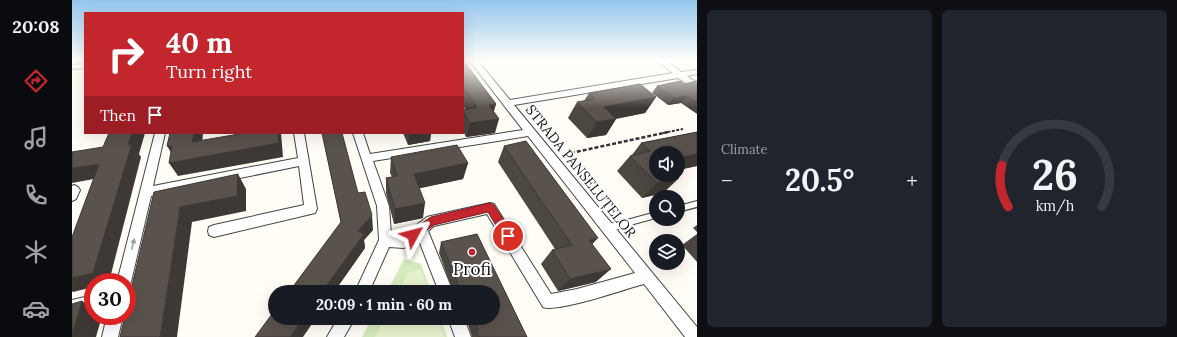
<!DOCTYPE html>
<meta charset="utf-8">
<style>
:root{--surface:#171b24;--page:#20242c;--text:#f1f3f6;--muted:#9ea1a6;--line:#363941;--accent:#c4262e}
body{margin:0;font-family:Lora,serif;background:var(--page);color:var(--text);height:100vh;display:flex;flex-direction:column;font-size:15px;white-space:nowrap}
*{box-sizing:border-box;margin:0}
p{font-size:13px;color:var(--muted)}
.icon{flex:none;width:22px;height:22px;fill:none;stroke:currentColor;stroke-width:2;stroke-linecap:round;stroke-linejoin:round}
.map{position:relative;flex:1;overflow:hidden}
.drawer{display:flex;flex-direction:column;gap:10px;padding:10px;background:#0d0f14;width:480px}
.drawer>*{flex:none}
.banner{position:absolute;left:12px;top:12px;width:380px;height:122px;border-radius:0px;box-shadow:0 4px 16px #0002;background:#c4262e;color:#fff;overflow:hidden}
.fabs{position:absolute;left:577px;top:146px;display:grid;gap:8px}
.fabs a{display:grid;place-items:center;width:36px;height:36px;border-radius:50%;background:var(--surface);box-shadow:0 4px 16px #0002;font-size:20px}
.speed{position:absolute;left:12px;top:273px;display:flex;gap:8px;font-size:20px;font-weight:700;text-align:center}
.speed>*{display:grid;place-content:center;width:52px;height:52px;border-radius:50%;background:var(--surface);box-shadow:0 4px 16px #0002;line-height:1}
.speed .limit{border:6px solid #d22;background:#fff;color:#111}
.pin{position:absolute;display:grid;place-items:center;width:34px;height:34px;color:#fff;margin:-17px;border:2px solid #fff;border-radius:50%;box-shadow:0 1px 4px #0007}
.me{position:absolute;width:44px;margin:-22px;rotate:52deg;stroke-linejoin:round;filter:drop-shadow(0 0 3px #0008)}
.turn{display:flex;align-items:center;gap:14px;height:84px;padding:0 16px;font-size:18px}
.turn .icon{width:52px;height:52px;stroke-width:2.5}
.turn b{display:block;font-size:28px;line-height:34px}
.then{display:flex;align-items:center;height:38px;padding:0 16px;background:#0003;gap:8px;font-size:15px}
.big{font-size:30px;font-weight:700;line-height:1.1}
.drawer .widget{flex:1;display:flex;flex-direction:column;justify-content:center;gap:6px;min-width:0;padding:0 14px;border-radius:6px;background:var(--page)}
.drawer .dial{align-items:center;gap:0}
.dial svg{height:104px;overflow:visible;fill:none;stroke:var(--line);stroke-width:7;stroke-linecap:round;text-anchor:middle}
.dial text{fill:var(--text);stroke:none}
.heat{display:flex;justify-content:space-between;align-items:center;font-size:22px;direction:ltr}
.drawer .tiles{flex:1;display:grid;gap:10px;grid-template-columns:repeat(2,1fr)}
.trip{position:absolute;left:196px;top:285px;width:232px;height:40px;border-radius:20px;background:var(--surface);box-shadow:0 4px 16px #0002;font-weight:700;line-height:40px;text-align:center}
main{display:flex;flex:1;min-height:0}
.tab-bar{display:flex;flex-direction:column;width:72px;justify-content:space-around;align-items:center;background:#090b0e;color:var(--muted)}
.tab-bar .icon{width:28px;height:28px}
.tab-bar .selected{color:var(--accent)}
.tab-bar b{font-size:18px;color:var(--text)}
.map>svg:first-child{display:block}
.green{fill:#d5ebbd}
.pitch{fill:#e6f2cf}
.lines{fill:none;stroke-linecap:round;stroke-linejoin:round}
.service-far1-casing{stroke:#444;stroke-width:8}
.service-casing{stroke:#444;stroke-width:9}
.minor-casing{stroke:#444;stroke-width:2}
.path-far1{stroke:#333;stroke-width:2;stroke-dasharray:3 1.5;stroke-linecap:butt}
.path{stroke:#333;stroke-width:2.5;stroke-dasharray:4 2;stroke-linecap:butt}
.service-far1{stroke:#fff;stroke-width:5.5}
.service{stroke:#fff;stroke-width:7}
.minor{fill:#fff;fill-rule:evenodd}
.wall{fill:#4d4742}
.shaded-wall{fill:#3f3936}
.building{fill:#5a524d;stroke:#3f3936}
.oneway{fill:#a0a0a0}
.route{fill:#c4262e;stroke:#7f191e}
.poi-dot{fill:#c4262e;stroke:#fff;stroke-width:1.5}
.labels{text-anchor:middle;stroke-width:4;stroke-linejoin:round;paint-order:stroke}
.street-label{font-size:14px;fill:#111;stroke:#fff}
.near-poi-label{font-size:17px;fill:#111;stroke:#fff}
</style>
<main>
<nav class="tab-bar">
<b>20:08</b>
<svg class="icon selected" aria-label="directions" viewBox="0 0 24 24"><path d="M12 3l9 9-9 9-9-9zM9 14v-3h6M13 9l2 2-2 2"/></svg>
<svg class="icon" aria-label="music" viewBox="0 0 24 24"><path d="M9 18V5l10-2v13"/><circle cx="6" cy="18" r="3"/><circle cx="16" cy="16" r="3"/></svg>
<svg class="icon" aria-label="phone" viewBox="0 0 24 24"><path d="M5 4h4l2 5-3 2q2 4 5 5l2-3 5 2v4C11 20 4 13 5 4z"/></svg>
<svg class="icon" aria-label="climate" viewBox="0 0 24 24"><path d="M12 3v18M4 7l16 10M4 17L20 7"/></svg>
<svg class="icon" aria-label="car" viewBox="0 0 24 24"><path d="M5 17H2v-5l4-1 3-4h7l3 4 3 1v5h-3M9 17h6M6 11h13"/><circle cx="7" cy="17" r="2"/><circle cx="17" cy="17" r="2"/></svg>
</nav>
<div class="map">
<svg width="625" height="337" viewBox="0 0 625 337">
<rect width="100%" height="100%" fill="#fffdf5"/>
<g class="green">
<path d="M 332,259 L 349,264 L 359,292 L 315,292 Z"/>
<path d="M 300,318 L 368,318 L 375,337 L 290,337 Z"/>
</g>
<g class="pitch">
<path d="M 349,270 L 357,292 L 326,292 L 337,272 Z"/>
<path d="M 312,318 L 366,318 L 373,337 L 303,337 Z"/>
</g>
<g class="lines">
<g class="service-far1-casing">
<g id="service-far1">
<path d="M 606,209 L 625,204"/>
<path d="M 551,224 L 584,215"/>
</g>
</g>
<g class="service-casing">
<path id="service" d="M 536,228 L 555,223"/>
</g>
<g class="minor-casing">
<g id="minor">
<path d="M 397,60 L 405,60 L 438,100 L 601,73 L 583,60 L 593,60 L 609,72 L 625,70 L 625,74 L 615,76 L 625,83 L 625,90 L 606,78 L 442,105 L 625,327 L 625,337 L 613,337 L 572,284 C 553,289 485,313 471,307 L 415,214 L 362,226 L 356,231 L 381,292 L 367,292 L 346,238 L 332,248 L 317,247 L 297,292 L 283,292 L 307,240 L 305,206 L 281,133 L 291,133 L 298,154 L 451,130 ZM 456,136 L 563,273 L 505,289 L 479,294 L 422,204 L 418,203 L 359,216 L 355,217 L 330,236 L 319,235 L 317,206 L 301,161 Z"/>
<path d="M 13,64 L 13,68 L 0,69 L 0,65 Z"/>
<path d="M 83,133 L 93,133 L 81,186 L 226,158 L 222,133 L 232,133 L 245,209 L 243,213 L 239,214 L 142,237 L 137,235 L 136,231 L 137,227 L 142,225 L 232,205 L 227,166 L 79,196 L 59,282 L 55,288 L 55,282 L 45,282 Z"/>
<path d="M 2,185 L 6,187 L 8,190 L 4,199 L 0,201 L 0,186 Z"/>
<path d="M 21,295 L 21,309 L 0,314 L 0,300 Z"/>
<path d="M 35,316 L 51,316 L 46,337 L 30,337 Z"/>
<path d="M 266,318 L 283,318 L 272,337 L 255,337 Z"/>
<path d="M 376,318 L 392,318 L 399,337 L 383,337 Z"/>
</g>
</g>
<path class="path-far1" d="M 591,133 L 611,129"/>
<path class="path" d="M 499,153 L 596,132"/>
<use href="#service-far1" class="service-far1"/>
<use href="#service" class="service"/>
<use href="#minor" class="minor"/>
</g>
<g class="wall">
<path d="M 391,60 L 424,104 L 422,111 L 423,133 L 394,137 L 391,131 L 391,110 L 393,109 L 391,106 Z"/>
<path d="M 625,81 L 625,114 L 609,103 L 596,105 L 580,93 L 585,86 L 612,84 Z"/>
<path d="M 517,93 L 584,97 L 573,113 L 544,119 L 534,135 L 515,138 L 496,118 L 505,102 L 512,101 Z"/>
<path d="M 625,132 L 625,166 L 606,170 L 606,153 L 584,153 L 584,175 L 604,175 L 607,178 L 591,193 L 570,198 L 545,171 L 558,156 L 560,155 L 569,143 Z"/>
<path d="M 250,133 L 286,193 L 301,230 L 292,240 L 293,248 L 262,292 L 217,292 L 269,223 Z"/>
<path d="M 331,133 L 359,133 L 358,141 L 336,145 Z"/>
<path d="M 432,146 L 520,244 L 524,282 L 486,291 L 469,264 L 480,250 L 483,249 L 426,162 Z"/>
<path d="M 319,157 L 396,163 L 391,179 L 347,188 L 351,218 L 322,224 L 314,193 L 314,178 L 320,177 L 318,173 Z"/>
<path d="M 625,225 L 625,232 L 621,228 Z"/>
<path d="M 405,234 L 455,337 L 400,337 L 394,318 L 421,318 L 421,292 L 381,292 L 367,253 L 369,242 Z"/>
<path d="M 625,234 L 625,262 L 610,245 Z"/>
</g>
<g class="shaded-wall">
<path d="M 615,96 L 609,103 L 596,105 L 602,98 Z"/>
<path d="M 584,97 L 573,113 L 525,122 L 532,107 Z"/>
<path d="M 424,104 L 419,118 L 417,105 Z"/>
<path d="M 427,119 L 423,133 L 394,137 L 398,123 Z"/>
<path d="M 544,119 L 534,135 L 515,138 L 525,122 Z"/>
<path d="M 60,133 L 73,133 L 67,154 L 69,157 L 37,282 L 21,282 L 21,287 L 1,292 L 0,291 L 0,278 L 56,145 Z"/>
<path d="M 122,133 L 131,133 L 129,156 L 120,142 Z"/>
<path d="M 206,133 L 209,133 L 211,157 L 106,176 L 97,163 Z"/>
<path d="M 337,133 L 359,133 L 358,141 L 336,145 Z"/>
<path d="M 95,146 L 100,146 L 104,160 Z"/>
<path d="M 625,154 L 625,166 L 606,170 L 606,158 Z"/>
<path d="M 396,163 L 391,179 L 340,190 L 342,174 Z"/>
<path d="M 27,164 L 38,176 L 0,183 L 0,168 Z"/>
<path d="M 166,174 L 174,189 L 174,211 L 120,222 L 105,337 L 88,337 L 108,207 Z"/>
<path d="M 607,178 L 591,193 L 570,198 L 585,183 Z"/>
<path d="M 353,203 L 351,218 L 322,224 L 323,209 Z"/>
<path d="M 300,215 L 301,230 L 292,240 L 293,248 L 262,292 L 250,292 L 286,231 Z"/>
<path d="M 526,238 L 513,252 L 517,240 Z"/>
<path d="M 539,269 L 524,282 L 486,291 L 498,279 Z"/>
<path d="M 10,301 L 21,308 L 21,316 L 30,316 L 24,337 L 0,337 L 0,334 Z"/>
<path d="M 231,318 L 244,318 L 231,337 L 218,337 Z"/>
</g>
<g class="building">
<path d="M 391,60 L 424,104 L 417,105 L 427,119 L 398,123 L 391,112 L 391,110 L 405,107 L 391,87 Z"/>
<path d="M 608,81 L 612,84 L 625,81 L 625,103 L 615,96 L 602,98 L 585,86 Z"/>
<path d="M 568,84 L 584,97 L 532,107 L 544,119 L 525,122 L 505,102 L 523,99 L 517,93 Z"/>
<path d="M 625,132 L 625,154 L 606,158 L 606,153 L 584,153 L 584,175 L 604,175 L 607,178 L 585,183 L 558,156 L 578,151 L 569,143 Z"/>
<path d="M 37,133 L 60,133 L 56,145 L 60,144 L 21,273 L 0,278 L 0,237 L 27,164 L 0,168 L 0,152 L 31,147 Z"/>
<path d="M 98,133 L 122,133 L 120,142 L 173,133 L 206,133 L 207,143 L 97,163 L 100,146 L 95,146 Z"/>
<path d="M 250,133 L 270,133 L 286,193 L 293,192 L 300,215 L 286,231 L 292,234 L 250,292 L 217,292 L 269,222 Z"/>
<path d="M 454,141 L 526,238 L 517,240 L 539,269 L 498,279 L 480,250 L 500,245 L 432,146 Z"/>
<path d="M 385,145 L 396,163 L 342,174 L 353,203 L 323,209 L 314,178 L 325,176 L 319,157 Z"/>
<path d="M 166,174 L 165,196 L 108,207 L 88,337 L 48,337 L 53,316 L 55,316 L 55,307 L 82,192 Z"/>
<path d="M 405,234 L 455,337 L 407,337 L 404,331 L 406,329 L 402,318 L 421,318 L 421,292 L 389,292 L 369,242 Z"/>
<path d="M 10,301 L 0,334 L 0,304 Z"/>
<path d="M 203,310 L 203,318 L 231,318 L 218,337 L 183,337 Z"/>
</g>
<defs><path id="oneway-solid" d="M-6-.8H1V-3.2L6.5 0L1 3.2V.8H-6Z"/></defs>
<use class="oneway" href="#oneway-solid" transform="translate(61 244) rotate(-76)"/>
<linearGradient id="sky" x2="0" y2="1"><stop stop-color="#95c6ee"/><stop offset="0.56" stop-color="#fffefa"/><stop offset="1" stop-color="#fffefa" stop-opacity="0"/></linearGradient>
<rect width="625" height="108" fill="url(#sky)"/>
<path class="route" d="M 418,203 L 422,205 L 440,233 L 441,236 L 440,239 L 436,241 L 432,239 L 416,212 L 362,225 L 341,240 L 337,239 L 335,235 L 337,232 L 359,217 Z"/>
<circle class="poi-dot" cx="400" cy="252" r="4"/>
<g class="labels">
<g class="street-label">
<text transform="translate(509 171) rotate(51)" y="5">STRADA PANSELUȚELOR</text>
</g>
<g class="near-poi-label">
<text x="400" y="275">Profi</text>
</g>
</g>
</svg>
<div class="fabs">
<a><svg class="icon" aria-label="sound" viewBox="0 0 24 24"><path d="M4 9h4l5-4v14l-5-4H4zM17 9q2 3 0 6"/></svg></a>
<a><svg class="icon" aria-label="search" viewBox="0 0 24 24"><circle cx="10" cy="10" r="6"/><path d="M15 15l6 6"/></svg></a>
<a><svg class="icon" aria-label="layers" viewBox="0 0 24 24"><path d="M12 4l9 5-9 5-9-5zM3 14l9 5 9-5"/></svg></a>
</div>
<div class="speed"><div class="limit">30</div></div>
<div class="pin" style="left:436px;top:236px;background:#d93025"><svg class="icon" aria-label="arrive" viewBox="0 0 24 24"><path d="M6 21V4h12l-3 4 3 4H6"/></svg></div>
<svg class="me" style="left:341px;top:235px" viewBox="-20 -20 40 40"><path d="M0-17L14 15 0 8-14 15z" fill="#c4262e" stroke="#fff" stroke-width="4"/></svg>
<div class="trip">20:09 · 1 min · 60 m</div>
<div class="banner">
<div class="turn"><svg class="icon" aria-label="right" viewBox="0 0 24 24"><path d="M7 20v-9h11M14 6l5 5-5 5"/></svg><div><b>40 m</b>Turn right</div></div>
<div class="then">Then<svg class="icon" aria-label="arrive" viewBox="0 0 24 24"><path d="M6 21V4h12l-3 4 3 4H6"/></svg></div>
</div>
</div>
<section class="drawer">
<div class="tiles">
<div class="widget"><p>Climate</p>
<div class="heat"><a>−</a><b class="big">20.5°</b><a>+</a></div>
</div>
<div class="widget dial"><svg viewBox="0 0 100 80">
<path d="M14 69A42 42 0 1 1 86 69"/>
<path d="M14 69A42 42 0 0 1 9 37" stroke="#c4262e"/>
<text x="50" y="56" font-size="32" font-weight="700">26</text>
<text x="50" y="72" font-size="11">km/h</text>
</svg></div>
</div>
</section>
</main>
